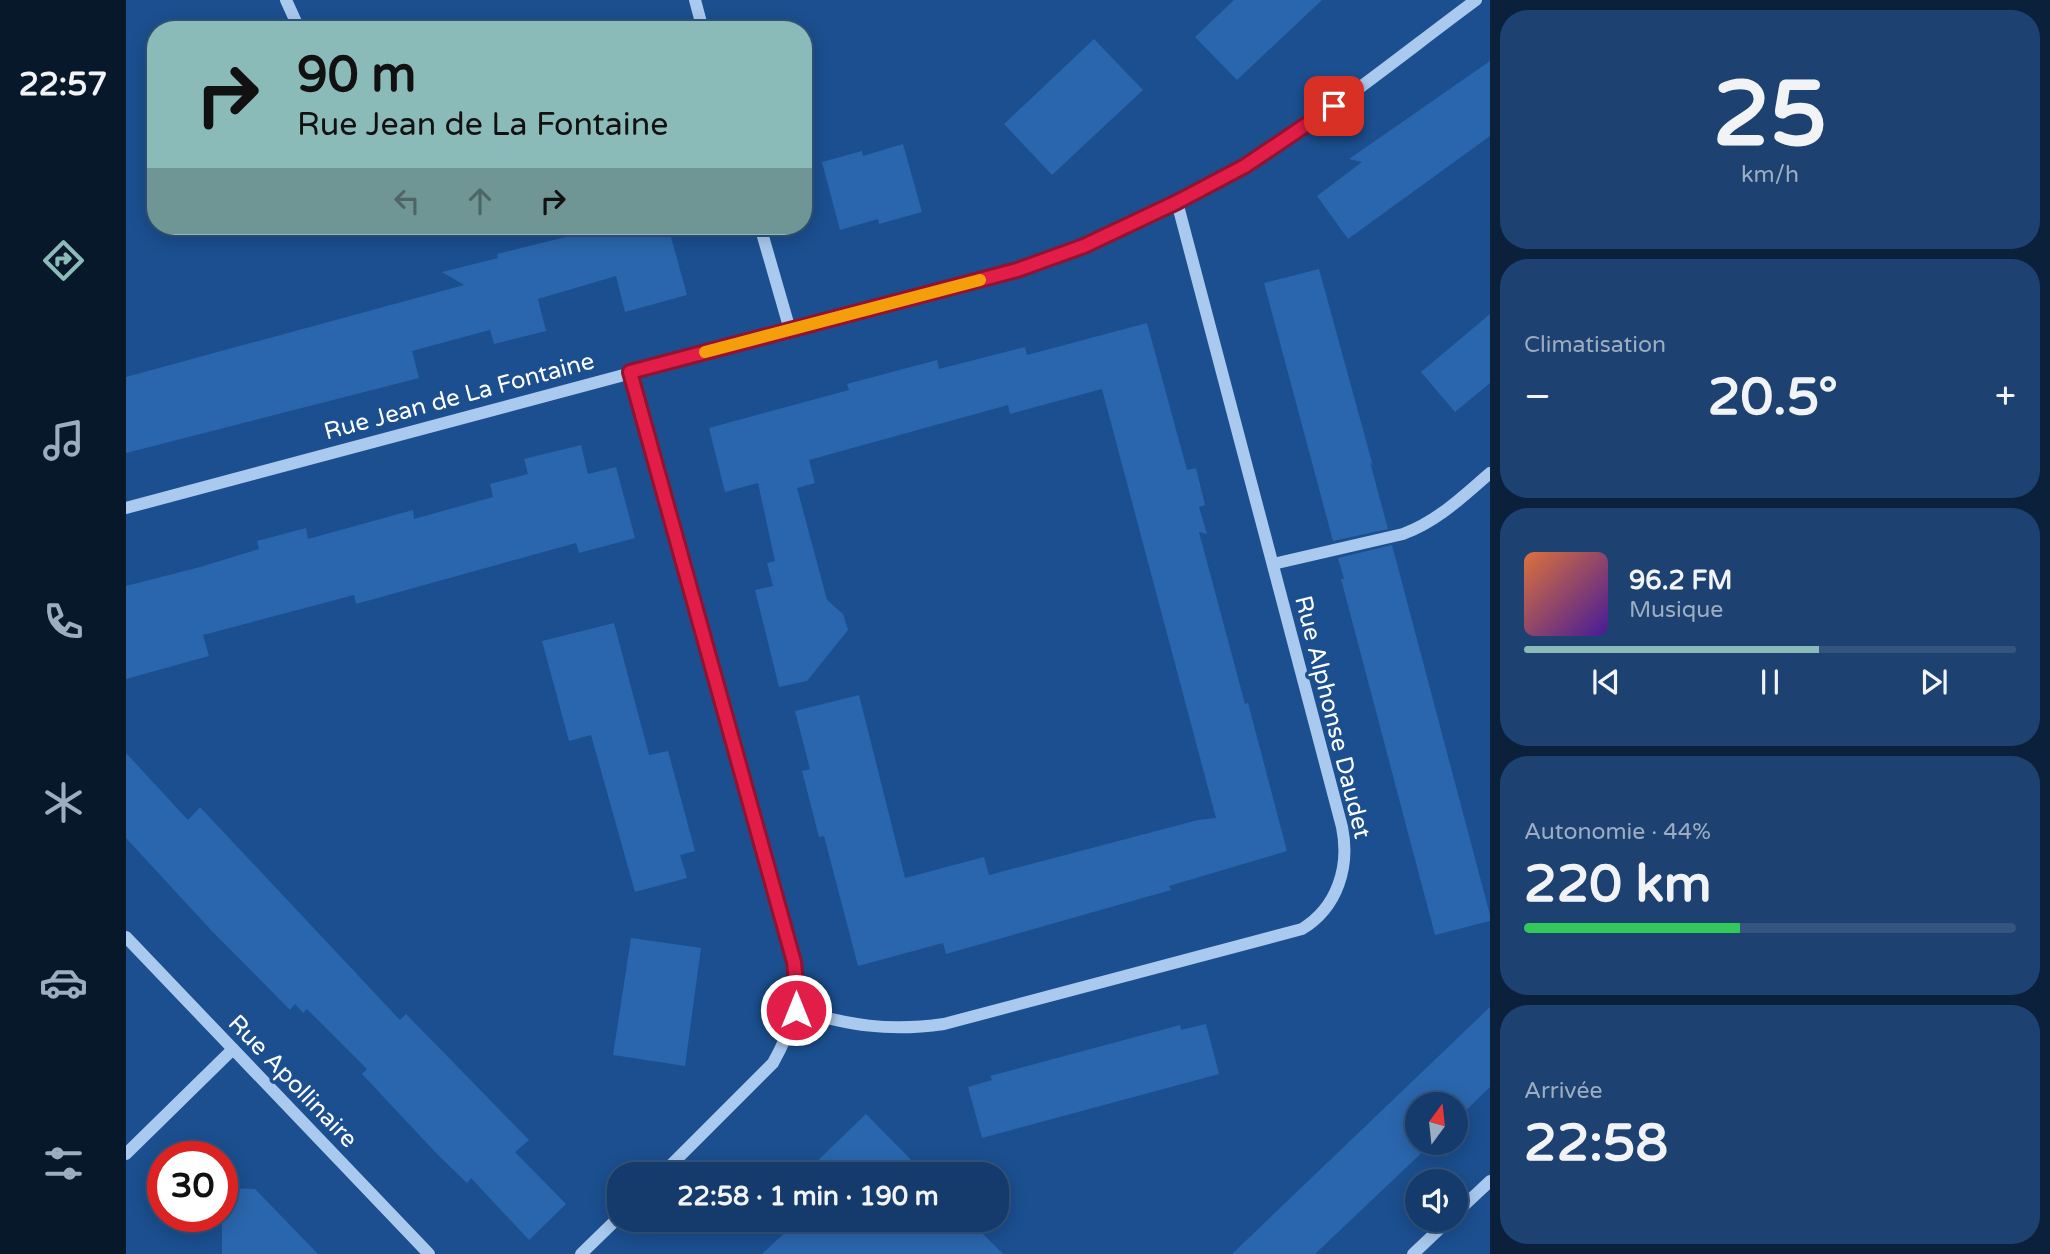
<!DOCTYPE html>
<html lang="fr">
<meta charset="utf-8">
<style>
:root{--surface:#143b6b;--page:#1d4271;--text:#f1f3f6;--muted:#9dadc1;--line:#33557e;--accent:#8bbbb9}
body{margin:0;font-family:"Varela Round",sans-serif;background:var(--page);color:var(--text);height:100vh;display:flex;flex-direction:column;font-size:26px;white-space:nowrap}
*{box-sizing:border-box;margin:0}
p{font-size:23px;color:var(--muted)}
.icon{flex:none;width:38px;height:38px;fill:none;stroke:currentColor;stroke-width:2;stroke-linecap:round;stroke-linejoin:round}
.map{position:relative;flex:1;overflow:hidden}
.sheet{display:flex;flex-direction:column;gap:10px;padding:10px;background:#0b203b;width:560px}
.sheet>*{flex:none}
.hud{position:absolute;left:21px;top:21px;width:665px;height:214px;border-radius:28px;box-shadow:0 4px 18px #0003,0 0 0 2px var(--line);background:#8bbbb9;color:#111;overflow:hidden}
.needle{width:46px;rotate:15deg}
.controls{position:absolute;left:1279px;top:1092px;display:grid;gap:14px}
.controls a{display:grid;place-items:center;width:63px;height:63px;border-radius:50%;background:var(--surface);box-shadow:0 4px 18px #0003,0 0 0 2px var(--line);font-size:35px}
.speed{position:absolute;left:21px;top:1141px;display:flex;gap:14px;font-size:35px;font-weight:700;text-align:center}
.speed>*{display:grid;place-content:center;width:91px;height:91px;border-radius:50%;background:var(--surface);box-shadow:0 4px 18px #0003,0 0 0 2px var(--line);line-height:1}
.speed .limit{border:10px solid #d22;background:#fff;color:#111}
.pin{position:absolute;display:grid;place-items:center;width:60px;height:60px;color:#fff;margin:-30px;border-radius:14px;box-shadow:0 4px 10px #0006}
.me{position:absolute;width:77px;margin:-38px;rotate:0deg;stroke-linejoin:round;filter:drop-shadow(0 0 5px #0008)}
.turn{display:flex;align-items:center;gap:24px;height:147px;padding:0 35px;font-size:32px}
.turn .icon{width:91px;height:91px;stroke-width:2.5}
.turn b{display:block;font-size:49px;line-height:60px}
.lanes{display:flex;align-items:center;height:66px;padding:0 35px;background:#0003;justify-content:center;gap:35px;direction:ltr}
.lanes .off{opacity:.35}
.big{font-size:52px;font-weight:700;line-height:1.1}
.sheet .card{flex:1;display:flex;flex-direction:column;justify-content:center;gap:10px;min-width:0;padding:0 24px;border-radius:28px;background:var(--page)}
.sheet .dial{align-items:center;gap:0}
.dial b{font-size:91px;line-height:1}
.song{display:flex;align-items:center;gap:21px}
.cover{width:84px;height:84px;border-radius:10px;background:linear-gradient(135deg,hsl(20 70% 55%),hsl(260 70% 35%))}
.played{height:7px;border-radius:4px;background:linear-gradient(90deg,var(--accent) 60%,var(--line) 60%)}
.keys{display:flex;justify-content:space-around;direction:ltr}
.heat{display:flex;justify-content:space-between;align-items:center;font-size:38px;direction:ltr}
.charge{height:10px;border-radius:5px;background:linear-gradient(90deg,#34c759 44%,var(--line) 0)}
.trip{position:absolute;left:481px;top:1162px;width:402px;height:70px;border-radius:28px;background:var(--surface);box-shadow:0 4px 18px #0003,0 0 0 2px var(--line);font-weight:700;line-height:70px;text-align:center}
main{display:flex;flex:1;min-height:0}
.menu{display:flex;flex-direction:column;width:126px;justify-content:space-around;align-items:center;background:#08182b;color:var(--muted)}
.menu .icon{width:49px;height:49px}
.menu .current{color:var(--accent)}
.menu b{font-size:32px;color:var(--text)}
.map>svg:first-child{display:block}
.building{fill:#2a66ad}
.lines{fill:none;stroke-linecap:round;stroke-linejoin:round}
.minor{stroke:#a9c9ee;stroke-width:12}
.route-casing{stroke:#92132f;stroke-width:18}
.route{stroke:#e11d48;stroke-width:12}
.slow{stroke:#f59e0b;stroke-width:12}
.labels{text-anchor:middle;stroke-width:7;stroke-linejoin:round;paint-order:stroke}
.street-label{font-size:24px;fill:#fff;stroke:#1b4f8f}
</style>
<main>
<nav class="menu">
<b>22:57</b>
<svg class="icon current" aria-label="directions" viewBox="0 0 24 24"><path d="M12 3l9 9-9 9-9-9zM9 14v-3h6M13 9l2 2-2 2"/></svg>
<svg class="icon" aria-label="music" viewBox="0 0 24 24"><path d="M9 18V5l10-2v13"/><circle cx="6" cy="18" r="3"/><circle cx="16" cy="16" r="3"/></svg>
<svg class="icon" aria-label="phone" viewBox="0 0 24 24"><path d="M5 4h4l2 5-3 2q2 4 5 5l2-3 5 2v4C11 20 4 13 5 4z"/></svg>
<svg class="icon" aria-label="climate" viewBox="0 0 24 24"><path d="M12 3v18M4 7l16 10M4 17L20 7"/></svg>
<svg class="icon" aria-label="car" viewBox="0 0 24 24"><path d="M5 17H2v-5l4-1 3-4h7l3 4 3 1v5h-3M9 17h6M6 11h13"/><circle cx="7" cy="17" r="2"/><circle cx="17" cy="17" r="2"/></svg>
<svg class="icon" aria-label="filters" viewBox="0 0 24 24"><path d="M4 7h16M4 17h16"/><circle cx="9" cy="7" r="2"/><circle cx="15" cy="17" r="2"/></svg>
</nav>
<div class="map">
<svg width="1364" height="1254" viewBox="0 0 1364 1254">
<rect width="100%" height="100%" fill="#1b4f8f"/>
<g class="building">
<path d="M 1108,0 L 1196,0 L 1111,80 L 1069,37 Z"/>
<path d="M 968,39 L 1017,90 L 926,175 L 878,124 Z"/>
<path d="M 1364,61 L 1364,136 L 1222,239 L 1191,196 L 1236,162 L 1223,159 Z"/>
<path d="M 777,144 L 796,212 L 753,224 L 752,219 L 714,230 L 696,162 L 736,151 L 737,156 Z"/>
<path d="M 484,226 L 542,226 L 561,295 L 499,312 L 490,276 L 412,299 L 420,331 L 368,344 L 364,330 L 286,351 L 293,378 L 0,453 L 0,377 L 338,285 L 316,272 L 372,258 L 371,254 Z"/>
<path d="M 1193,269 L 1247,466 L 1244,462 L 1262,529 L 1207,541 L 1138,283 Z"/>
<path d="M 1364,314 L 1364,383 L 1329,412 L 1295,372 Z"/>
<path d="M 1021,323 L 1061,470 L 1070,468 L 1079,505 L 1073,507 L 1081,534 L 1073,532 L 1119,704 L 1122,703 L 1161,851 L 1043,886 L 1045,890 L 820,954 L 817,943 L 732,966 L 698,836 L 693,837 L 676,771 L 684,769 L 669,711 L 733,695 L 779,878 L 858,857 L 863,875 L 1072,820 L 1090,818 L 976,389 L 884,414 L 882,405 L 683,460 L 689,483 L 671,488 L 701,600 L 717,614 L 722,630 L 681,681 L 653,687 L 629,590 L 647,586 L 641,563 L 649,561 L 632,483 L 599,492 L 583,428 L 723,390 L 721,384 L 811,360 L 813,369 L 899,347 L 901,355 Z"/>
<path d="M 455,445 L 462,474 L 490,467 L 509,538 L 453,553 L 450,543 L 230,604 L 228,595 L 77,635 L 83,656 L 0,679 L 0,586 L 74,567 L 133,549 L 131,541 L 180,528 L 182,539 L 287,510 L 288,519 L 367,497 L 364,484 L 402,474 L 398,459 Z"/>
<path d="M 1266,545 L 1364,915 L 1364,921 L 1309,935 L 1215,579 L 1218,579 L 1212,558 Z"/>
<path d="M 488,623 L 523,755 L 542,751 L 569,851 L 554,855 L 561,878 L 509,892 L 465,735 L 443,741 L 416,641 Z"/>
<path d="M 0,753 L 62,820 L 74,807 L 274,1020 L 280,1014 L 403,1140 L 389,1152 L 440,1204 L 403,1240 L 345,1178 L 341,1183 L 311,1154 L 236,1074 L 241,1069 L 181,1009 L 177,1013 L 169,1004 L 164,1010 L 84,929 L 0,838 Z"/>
<path d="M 505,938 L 575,948 L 559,1066 L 487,1055 Z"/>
<path d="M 1364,1007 L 1364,1087 L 1330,1120 L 1330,1104 L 1292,1104 L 1292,1143 L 1306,1143 L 1189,1254 L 1106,1254 Z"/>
<path d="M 1080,1024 L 1093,1074 L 856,1138 L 842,1087 L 866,1080 L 864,1076 L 1054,1025 L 1055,1030 Z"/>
<path d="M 740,1114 L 799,1174 L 678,1174 L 683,1169 Z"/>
<path d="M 96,1188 L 129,1189 L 192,1254 L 96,1254 Z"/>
<path d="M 662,1220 L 843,1220 L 877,1254 L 636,1254 L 667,1225 Z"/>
</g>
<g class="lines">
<g class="minor">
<path d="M 160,0 L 170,22"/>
<path d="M 569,0 L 577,30"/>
<path d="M 634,226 L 664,330"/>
<path d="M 504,372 L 668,962 C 674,1003 667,1027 647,1063 L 536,1174"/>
<path d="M 0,508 L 891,270 C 981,239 1073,198 1153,144 C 1221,100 1285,48 1350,0"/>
<path d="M 1147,564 L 1277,534 C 1312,521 1336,497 1364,473"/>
<path d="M 0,937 L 303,1254"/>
<path d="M 670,1010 C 724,1025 761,1032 818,1024 L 1176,929 C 1212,907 1224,866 1216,827 L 1051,202"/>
<path d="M 0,1154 L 107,1049"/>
<path d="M 1330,1213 L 1364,1181"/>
<path d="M 455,1254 L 494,1216"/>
<path d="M 1287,1254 L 1323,1220"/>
</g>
</g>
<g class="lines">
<g class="route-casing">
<path id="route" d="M 670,1010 L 671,993 L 668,962 L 504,372 L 891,270 L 958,246 L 1051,202 L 1119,166 L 1208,106"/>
</g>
<use href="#route" class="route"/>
<path class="slow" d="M 579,352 L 854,280"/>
</g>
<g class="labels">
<g class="street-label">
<text transform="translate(333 396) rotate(-15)" y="8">Rue Jean de La Fontaine</text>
<text transform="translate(1207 717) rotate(76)" y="8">Rue Alphonse Daudet</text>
<text transform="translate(167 1081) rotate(46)" y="8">Rue Apollinaire</text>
</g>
</g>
</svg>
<div class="controls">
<a><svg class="needle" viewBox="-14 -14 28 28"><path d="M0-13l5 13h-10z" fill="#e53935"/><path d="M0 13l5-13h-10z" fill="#9dadc1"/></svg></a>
<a><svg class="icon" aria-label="sound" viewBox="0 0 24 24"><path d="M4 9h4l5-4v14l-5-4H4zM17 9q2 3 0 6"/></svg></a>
</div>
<div class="speed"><div class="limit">30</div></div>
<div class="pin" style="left:1208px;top:106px;background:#d93025"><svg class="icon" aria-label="arrive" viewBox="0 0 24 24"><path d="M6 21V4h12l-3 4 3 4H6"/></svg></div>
<svg class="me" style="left:670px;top:1010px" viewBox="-20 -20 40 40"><circle r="17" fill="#e11d48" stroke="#fff" stroke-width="3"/><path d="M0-11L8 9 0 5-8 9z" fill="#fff"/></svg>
<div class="trip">22:58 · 1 min · 190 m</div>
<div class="hud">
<div class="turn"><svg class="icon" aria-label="right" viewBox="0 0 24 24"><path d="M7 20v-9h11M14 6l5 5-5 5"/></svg><div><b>90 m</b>Rue Jean de La Fontaine</div></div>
<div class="lanes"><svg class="icon off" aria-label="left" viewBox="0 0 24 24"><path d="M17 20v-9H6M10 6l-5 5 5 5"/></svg><svg class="icon off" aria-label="ahead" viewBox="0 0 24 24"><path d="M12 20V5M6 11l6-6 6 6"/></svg><svg class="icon" aria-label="right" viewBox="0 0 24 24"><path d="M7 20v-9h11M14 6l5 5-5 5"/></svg></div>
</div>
</div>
<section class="sheet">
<div class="card dial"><b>25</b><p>km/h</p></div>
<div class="card"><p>Climatisation</p>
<div class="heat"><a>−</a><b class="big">20.5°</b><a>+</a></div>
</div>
<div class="card">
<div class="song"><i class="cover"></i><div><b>96.2 FM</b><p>Musique</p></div></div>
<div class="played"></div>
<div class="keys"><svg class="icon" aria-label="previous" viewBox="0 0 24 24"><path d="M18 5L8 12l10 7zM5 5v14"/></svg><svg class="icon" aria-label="pause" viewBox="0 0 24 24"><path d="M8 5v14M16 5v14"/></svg><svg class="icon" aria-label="next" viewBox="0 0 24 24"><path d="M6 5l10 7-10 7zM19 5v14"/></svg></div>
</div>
<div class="card"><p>Autonomie · 44%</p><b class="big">220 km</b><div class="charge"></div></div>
<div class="card"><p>Arrivée</p><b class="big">22:58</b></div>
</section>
</main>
